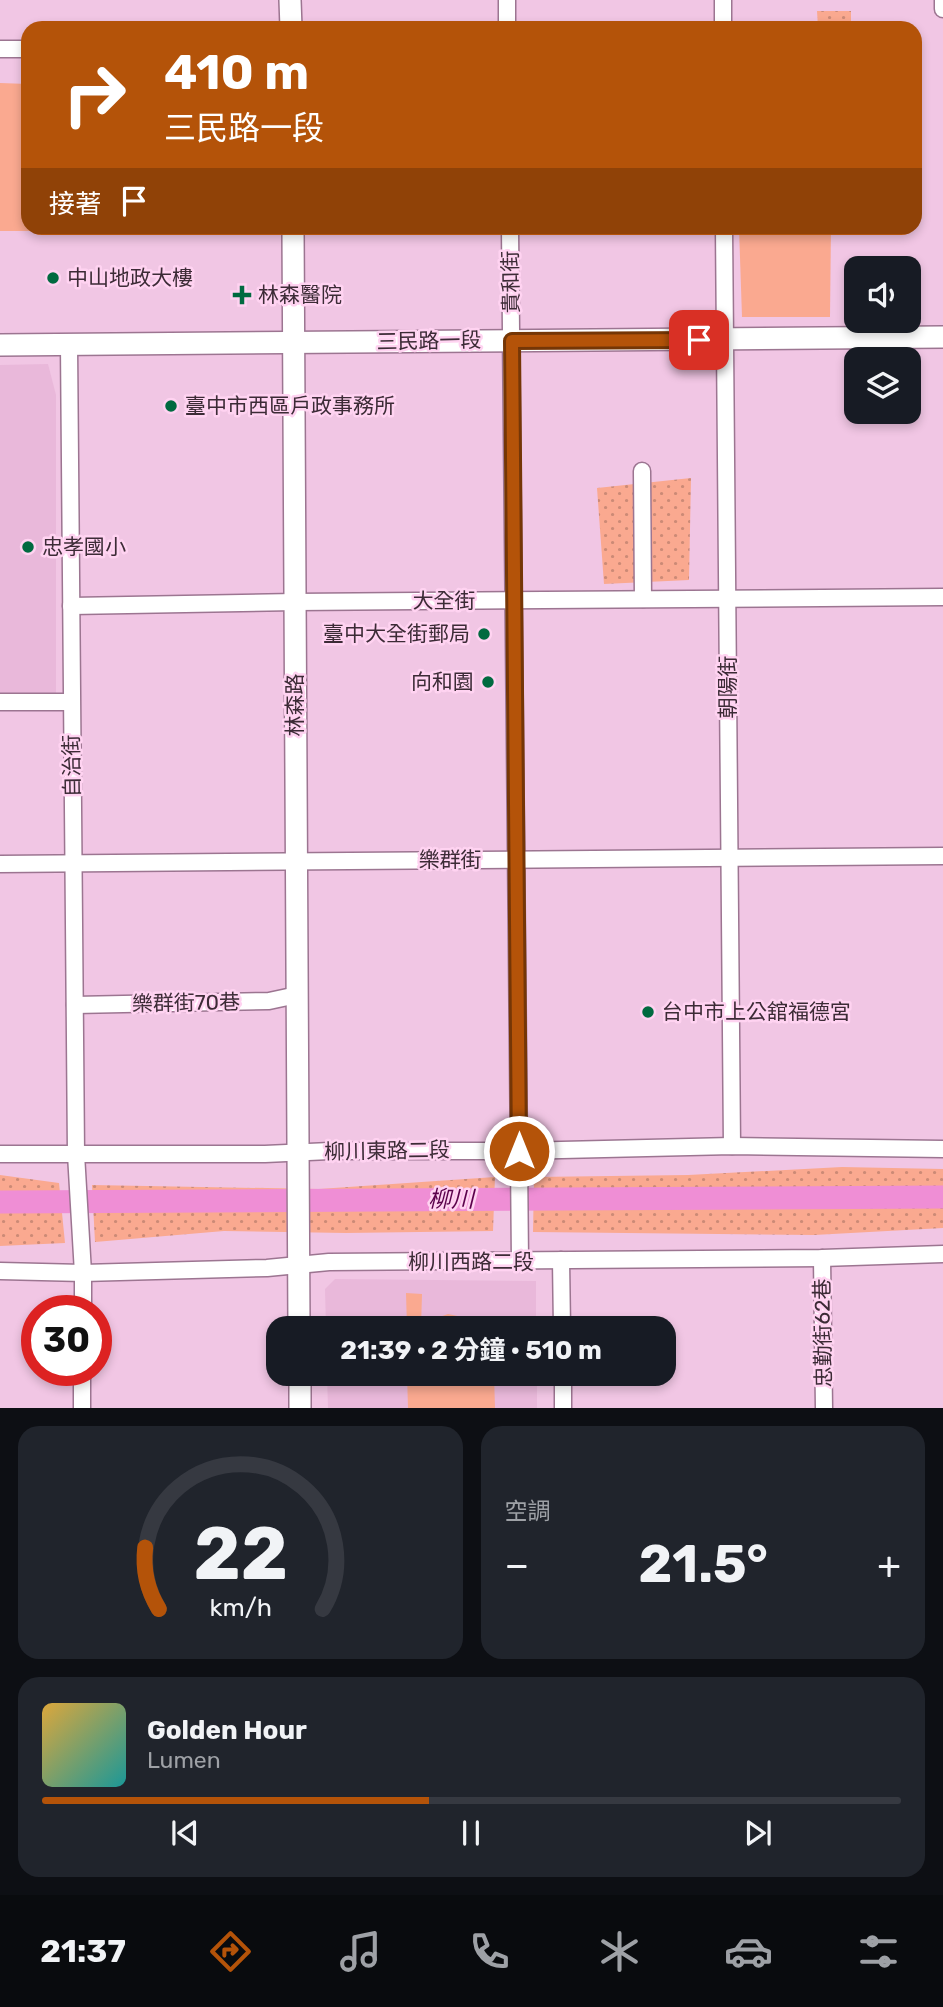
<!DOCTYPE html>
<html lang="zh-TW">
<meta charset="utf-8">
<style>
:root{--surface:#171b24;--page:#20242c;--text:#f1f3f6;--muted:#9ea1a6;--line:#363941;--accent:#b45309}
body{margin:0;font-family:Rubik,"Noto Sans TC",sans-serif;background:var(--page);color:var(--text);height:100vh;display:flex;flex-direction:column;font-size:26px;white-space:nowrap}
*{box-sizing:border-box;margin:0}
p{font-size:23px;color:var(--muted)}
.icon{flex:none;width:38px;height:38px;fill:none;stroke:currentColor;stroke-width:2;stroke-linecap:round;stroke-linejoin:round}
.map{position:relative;height:1408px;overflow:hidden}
.side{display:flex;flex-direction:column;gap:18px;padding:18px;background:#0d0f14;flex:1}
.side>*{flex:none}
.guide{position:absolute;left:21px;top:21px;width:901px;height:214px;border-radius:21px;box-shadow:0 4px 10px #0003;background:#b45309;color:#fff;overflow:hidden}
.buttons{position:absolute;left:844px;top:256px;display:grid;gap:14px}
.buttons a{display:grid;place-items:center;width:77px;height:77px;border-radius:14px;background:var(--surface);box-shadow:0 4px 10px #0003;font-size:35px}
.speed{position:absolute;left:21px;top:1295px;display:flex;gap:14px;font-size:35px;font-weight:700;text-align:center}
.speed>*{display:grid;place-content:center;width:91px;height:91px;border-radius:50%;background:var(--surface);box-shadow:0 4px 10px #0003;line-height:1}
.speed .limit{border:10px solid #d22;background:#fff;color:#111}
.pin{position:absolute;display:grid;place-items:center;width:60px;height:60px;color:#fff;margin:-30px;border-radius:14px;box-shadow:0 4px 10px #0006}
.me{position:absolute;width:77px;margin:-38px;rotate:0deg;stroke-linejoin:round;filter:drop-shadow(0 0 5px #0008)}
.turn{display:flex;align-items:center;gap:24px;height:147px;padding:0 28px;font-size:32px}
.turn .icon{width:91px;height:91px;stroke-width:2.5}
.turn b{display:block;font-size:49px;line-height:60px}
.then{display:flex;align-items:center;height:66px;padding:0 28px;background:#0003;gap:14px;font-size:26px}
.big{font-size:52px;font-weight:700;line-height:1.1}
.side .widget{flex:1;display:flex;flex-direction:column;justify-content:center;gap:10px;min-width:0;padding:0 24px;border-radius:21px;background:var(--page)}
.side .dial{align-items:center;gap:0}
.dial svg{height:182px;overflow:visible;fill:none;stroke:var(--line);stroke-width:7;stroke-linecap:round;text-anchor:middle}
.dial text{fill:var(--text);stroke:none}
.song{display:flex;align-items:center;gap:21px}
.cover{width:84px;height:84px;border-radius:10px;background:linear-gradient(135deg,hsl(40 70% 55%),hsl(180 70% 35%))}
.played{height:7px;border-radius:4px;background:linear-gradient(90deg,var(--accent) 45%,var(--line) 45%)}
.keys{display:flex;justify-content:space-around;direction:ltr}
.heat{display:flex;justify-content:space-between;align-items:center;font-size:38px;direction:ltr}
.side .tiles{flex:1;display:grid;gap:18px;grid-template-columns:1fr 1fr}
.widget:last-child{grid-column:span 2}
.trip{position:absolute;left:266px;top:1316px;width:410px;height:70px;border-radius:21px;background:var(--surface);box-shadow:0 4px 10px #0003;font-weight:700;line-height:70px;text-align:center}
.dock{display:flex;height:112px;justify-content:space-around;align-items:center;background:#090b0e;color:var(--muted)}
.dock .icon{width:49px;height:49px}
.dock .on{color:var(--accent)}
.dock b{font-size:32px;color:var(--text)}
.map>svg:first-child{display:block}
.built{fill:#e9b8da}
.grass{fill:#faa990}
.park{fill:url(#park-dots)}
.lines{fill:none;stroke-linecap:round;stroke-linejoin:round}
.river{stroke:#ef8ed5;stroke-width:23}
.street-casing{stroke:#9c7591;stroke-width:19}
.secondary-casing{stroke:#9c7591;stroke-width:24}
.street{stroke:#fff;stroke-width:16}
.secondary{stroke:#fff;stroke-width:21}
.route-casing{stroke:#753606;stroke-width:18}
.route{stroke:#b45309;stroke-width:12}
.poi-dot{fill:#016a40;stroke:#ffd3f1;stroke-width:2.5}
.labels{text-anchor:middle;stroke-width:5;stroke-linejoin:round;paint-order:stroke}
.poi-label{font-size:21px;fill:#3c2b36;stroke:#ffd3f1;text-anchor:start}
.street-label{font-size:21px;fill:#3c2b36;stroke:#ffd3f1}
.water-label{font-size:23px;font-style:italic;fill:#5c024c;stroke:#ffd3f1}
</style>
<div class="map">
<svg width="943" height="1409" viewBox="0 0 943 1409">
<defs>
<pattern id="park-dots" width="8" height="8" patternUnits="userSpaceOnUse" patternTransform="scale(1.75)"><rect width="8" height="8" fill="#faa990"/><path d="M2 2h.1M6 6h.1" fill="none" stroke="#cc8a76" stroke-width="1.8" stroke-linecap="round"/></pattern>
</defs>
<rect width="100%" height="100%" fill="#f1c6e4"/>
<g class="built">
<path d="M 48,364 L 56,395 L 56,700 L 0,701 L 0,365 Z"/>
<path d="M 335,1279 L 536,1281 L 536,1328 L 326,1328 L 325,1289 Z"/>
<path d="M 327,1374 L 537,1374 L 537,1408 L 328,1408 Z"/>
</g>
<g class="grass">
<path d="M 0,83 L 28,84 L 28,228 L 59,228 L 59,231 L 0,231 Z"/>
<path d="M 739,228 L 831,228 L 830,317 L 742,317 Z"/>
<path d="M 406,1293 L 422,1294 L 421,1328 L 407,1328 Z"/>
<path d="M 448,1314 L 462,1317 L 476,1328 L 425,1328 L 431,1320 Z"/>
<path d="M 407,1374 L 494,1374 L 495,1408 L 408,1408 Z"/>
</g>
<g class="park">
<path d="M 817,11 L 851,11 L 851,28 L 818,28 Z"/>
<path d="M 691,478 L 689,580 L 604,584 L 597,488 Z"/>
<path d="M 842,1167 L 943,1169 L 943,1228 L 814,1235 L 533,1232 L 534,1177 L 688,1175 Z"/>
<path d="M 0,1175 L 59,1183 L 65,1243 L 0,1246 Z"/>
<path d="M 495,1177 L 493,1231 L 346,1233 L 224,1231 L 95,1242 L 92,1185 L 319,1189 Z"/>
</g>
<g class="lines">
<path class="river" d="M 0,1202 L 943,1197"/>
<g class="street-casing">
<g id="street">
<path d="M 507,0 L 507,28"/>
<path d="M 943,0 L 943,9"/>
<path d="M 723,28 L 723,0"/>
<path d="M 0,49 L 28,49"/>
<path d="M 510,228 L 520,1262"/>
<path d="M 724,228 L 732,1146"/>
<path d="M 69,345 L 76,1154 L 83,1273 L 83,1311"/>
<path d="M 642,471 L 643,599"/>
<path d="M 71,606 L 295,602 L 943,597"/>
<path d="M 0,702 L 71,702"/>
<path d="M 0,864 L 943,856"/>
<path d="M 75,1005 L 269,1001 L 297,995"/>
<path d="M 0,1154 L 265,1154 L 330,1151 L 519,1151 L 732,1146 L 943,1149"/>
<path d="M 822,1258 L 824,1409"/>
<path d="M 561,1260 L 562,1328"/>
<path d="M 0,1271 L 83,1273 L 267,1268 L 329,1262 L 822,1258 L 943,1254"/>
<path d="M 563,1374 L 563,1409"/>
<path d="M 82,1409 L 82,1370"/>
</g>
</g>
<g class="secondary-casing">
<g id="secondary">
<path d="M 290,0 L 291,28"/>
<path d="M 293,228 L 299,1328"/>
<path d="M 0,345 L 943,337"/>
<path d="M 300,1374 L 300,1409"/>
</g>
</g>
<use href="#street" class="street"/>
<use href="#secondary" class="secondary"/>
</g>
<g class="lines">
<g class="route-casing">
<path id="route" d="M 519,1151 L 512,341 L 699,340"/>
</g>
<use href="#route" class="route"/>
</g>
<g class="poi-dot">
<circle cx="53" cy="278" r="7"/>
<path d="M238.5 284.5h7v7h7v7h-7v7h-7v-7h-7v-7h7z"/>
<circle cx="171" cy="406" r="7"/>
<circle cx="28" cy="547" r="7"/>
<circle cx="484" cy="634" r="7"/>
<circle cx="488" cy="682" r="7"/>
<circle cx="648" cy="1012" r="7"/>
</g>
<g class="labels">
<g class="poi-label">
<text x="67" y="285">中山地政大樓</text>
<text x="258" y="302">林森醫院</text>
<text x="185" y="413">臺中市西區戶政事務所</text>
<text x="42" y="554">忠孝國小</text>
<text x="470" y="641" text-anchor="end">臺中大全街郵局</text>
<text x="474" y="689" text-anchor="end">向和園</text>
<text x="662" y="1019">台中市上公舘福德宮</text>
</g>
<g class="street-label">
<text transform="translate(511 282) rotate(-91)" y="7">貴和街</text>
<text transform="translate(429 341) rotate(-1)" y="7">三民路一段</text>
<text x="444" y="608">大全街</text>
<text transform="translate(728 687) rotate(-90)" y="7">朝陽街</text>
<text transform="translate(295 705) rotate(-90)" y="7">林森路</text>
<text transform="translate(72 766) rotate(-91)" y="7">自治街</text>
<text x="450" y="867">樂群街</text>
<text transform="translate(186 1003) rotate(-1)" y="7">樂群街70巷</text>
<text transform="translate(387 1151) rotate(-1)" y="7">柳川東路二段</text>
<text x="471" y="1269">柳川西路二段</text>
<text transform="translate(823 1333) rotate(-91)" y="7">忠勤街62巷</text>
</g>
<g class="water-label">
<text x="451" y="1207">柳川</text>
</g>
</g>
</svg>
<div class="buttons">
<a><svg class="icon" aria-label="sound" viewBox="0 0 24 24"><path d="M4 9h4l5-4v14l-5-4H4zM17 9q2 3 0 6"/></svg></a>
<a><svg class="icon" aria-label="layers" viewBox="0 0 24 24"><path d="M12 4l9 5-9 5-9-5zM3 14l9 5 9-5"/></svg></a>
</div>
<div class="speed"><div class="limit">30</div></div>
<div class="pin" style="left:699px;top:340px;background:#d93025"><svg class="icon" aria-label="arrive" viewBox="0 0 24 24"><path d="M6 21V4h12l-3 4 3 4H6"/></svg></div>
<svg class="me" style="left:519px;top:1151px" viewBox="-20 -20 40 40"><circle r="17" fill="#b45309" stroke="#fff" stroke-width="3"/><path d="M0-11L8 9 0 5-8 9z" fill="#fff"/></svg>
<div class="trip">21:39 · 2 分鐘 · 510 m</div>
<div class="guide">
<div class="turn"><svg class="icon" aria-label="right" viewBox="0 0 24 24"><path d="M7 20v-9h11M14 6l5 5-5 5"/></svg><div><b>410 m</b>三民路一段</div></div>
<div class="then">接著<svg class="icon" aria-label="arrive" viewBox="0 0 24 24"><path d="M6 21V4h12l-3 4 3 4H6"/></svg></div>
</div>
</div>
<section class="side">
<div class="tiles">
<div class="widget dial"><svg viewBox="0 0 100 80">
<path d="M14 69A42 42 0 1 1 86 69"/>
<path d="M14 69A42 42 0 0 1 8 42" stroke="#b45309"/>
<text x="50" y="56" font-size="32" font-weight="700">22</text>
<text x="50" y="72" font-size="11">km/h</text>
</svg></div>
<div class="widget"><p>空調</p>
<div class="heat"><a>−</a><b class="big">21.5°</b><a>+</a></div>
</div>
<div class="widget">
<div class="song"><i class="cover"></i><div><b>Golden Hour</b><p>Lumen</p></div></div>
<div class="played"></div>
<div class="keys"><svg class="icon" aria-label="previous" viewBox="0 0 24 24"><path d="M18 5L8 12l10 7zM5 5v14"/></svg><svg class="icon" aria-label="pause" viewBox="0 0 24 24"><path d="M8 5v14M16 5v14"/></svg><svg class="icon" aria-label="next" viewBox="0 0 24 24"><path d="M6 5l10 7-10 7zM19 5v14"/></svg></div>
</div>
</div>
</section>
<nav class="dock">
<b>21:37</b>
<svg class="icon on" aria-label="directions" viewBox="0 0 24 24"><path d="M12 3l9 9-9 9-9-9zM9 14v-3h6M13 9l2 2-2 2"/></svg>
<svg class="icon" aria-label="music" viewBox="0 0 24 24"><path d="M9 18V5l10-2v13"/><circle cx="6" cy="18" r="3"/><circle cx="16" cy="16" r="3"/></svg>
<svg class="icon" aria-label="phone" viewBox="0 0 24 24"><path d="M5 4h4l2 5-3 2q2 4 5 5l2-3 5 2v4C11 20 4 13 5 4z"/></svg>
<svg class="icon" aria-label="climate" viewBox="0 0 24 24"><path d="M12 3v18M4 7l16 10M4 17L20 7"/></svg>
<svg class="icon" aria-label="car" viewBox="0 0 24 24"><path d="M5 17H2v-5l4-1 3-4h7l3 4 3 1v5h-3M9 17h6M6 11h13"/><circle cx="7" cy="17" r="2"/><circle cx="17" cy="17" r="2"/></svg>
<svg class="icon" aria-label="filters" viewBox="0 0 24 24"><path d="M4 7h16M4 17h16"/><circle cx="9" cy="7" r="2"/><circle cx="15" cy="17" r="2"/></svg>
</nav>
